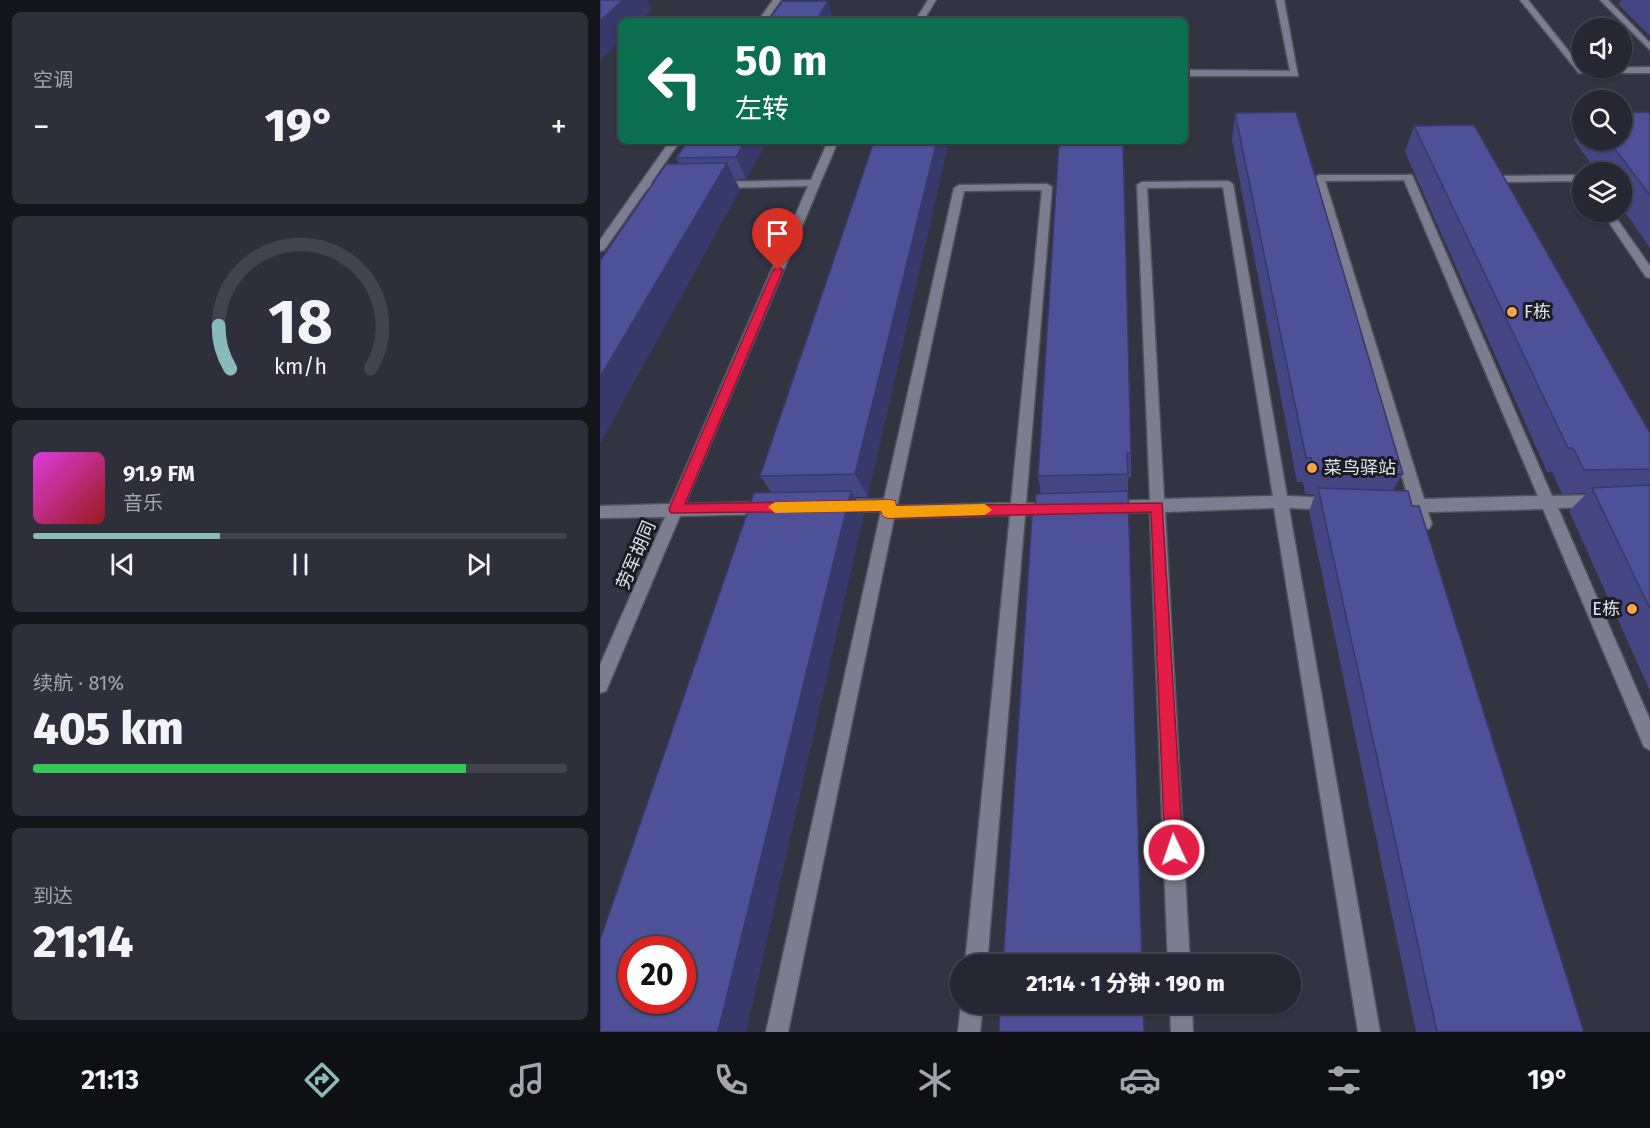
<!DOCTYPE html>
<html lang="zh">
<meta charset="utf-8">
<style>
:root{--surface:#262732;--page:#2e2f3a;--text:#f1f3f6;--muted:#a4a5ac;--line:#42444d;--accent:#8bbbb9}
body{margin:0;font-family:"Fira Sans","Noto Sans SC",sans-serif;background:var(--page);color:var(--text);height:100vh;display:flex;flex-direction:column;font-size:22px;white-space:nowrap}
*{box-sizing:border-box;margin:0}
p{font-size:20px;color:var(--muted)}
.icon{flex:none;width:33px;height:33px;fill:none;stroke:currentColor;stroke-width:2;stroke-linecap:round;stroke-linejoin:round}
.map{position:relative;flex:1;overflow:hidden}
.details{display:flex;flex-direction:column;gap:12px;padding:12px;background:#15151c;width:600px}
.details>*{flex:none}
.top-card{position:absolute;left:18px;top:18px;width:570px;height:126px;border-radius:9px;box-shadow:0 2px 4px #0004,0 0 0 2px var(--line);background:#0b6e4f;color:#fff;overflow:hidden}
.buttons{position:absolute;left:972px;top:18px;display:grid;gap:12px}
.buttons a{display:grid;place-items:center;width:60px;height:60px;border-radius:50%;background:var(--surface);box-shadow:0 2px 4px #0004,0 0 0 2px var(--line);font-size:30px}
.speed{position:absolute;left:18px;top:936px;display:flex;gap:12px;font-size:30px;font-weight:700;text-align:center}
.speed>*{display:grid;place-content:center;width:78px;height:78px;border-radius:50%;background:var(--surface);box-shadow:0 2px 4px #0004,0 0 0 2px var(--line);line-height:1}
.speed .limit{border:9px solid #d22;background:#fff;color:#111}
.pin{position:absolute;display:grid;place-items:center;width:51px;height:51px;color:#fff;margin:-62px -26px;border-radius:50% 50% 50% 0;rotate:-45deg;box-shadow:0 0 6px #0007}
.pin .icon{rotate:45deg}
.me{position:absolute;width:66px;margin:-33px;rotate:357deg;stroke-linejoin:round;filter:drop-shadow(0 0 4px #0008)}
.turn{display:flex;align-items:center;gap:21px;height:126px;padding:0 18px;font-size:27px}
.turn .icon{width:78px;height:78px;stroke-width:2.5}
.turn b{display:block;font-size:42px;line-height:51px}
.big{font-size:45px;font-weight:800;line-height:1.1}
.details .tile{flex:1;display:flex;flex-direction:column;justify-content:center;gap:9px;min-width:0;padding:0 21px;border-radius:9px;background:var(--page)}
.details .dial{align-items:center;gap:0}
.dial svg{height:156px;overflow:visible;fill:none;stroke:var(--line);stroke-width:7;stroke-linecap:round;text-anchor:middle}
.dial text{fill:var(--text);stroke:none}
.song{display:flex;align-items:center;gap:18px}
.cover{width:72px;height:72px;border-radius:9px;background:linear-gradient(135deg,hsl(300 70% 55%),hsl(0 70% 35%))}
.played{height:6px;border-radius:3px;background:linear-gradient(90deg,var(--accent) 35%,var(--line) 35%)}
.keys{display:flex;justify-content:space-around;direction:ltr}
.heat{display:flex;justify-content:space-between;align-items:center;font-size:33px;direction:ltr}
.charge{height:9px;border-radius:4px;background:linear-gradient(90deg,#34c759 81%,var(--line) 0)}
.trip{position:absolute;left:350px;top:954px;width:351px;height:60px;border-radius:30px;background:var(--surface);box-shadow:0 2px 4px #0004,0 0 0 2px var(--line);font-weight:800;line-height:60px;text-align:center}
.menu{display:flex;height:96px;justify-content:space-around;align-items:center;background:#0f1014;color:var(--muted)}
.menu .icon{width:42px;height:42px}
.menu .on{color:var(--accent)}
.menu b{font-size:27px;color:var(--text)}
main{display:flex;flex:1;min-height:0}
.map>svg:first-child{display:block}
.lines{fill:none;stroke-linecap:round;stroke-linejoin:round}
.minor-casing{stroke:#51535f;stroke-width:3}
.minor{fill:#7c7e8f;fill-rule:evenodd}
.wall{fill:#434683}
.shaded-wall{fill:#37396a}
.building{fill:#4e5198;stroke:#37396a;stroke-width:1.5;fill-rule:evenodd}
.route{fill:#e11d48;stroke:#92132f;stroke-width:1.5}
.slow{fill:#f59e0b}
.poi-dot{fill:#f6a247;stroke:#1b1c23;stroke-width:2}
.labels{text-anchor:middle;stroke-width:6;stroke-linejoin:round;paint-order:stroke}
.poi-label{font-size:18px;fill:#e0e2eb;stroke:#1b1c23;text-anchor:start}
.street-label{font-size:18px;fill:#e0e2eb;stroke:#1b1c23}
</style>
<main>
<section class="details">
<div class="tile"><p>空调</p>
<div class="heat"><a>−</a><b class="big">19°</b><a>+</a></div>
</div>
<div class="tile dial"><svg viewBox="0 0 100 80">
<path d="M14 69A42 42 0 1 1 86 69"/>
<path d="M14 69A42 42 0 0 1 8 47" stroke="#8bbbb9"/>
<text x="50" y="56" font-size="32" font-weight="700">18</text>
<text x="50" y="72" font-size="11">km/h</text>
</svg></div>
<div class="tile">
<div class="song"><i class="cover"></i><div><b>91.9 FM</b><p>音乐</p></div></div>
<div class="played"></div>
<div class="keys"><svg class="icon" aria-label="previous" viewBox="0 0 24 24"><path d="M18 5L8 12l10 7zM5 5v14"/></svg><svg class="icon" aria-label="pause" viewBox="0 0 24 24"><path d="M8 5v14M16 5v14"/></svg><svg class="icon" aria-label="next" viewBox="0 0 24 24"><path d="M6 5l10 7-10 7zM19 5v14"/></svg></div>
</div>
<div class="tile"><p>续航 · 81%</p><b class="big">405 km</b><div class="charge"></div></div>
<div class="tile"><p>到达</p><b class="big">21:14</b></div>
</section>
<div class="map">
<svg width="1050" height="1032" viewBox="0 0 1050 1032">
<rect width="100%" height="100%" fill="#323442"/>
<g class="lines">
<g class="minor-casing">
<g id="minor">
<path d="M 173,0 L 181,0 L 166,21 L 158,21 Z"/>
<path d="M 328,0 L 336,0 L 323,21 L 315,21 Z"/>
<path d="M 676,0 L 684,0 L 698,76 L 585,76 L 585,70 L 690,71 Z"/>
<path d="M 920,0 L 928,0 L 982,68 L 1050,67 L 1050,73 L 979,73 Z"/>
<path d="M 1000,0 L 1008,0 L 1050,43 L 1050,50 Z"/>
<path d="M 70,141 L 80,141 L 51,183 L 71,182 L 76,185 L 71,188 L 47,189 L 4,250 L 0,251 L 0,240 Z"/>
<path d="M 228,141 L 238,141 L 85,504 L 168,502 L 173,504 L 175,508 L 173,512 L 168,514 L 80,516 L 6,691 L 0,693 L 0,665 L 65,517 L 0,518 L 0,506 L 70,504 L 208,186 L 119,188 L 114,185 L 119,182 L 211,180 Z"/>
<path d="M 812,175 L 952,496 L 999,495 L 1004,497 L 1006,501 L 1004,505 L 999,507 L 958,508 L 1050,720 L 1050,750 L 1044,747 L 943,509 L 828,512 L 832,524 L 829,529 L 819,529 L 813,512 L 805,510 L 803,506 L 809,500 L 714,178 L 719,175 ZM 804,180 L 938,496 L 824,499 L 725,181 Z"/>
<path d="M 982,175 L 982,181 L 903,182 L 906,187 L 901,190 L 897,189 L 891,179 L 896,176 Z"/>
<path d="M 628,181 L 633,184 L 687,496 L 732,498 L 737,500 L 739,504 L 737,508 L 732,510 L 689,508 L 780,1032 L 758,1032 L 674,508 L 565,512 L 590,964 L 568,964 L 550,512 L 510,513 L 505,511 L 503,507 L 505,503 L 510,501 L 550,500 L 537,185 L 542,182 ZM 623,187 L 673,496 L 564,499 L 547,188 Z"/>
<path d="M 359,185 L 447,184 L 452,187 L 426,503 L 461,504 L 463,508 L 461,512 L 425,515 L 387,964 L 365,964 L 410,515 L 294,518 L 188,1032 L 166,1032 L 281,511 L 240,512 L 235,510 L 233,506 L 235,502 L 240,500 L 284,499 L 354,188 ZM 442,190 L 411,503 L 297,506 L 364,191 Z"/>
<path d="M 1002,212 L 1012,212 L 1050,266 L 1050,278 L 1046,277 Z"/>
<path d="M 361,1004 L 383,1004 L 380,1032 L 358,1032 Z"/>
<path d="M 570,1004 L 592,1004 L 593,1032 L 571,1032 Z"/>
</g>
</g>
<use href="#minor" class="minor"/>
</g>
<g class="wall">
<path d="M 1021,0 L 1050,0 L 1050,36 L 1018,4 Z"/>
<path d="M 635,113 L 803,474 L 793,490 L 984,1032 L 816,1032 L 709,511 L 715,495 L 705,494 L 703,482 L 697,482 L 632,140 Z"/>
<path d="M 1050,115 L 1050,248 L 1022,208 L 1022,172 L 997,172 L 974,140 L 982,124 L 982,140 L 1022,140 Z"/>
<path d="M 814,126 L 1050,433 L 1050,691 L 969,511 L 987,493 L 962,494 L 952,472 L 947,472 L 805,152 Z"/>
<path d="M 88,141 L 167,141 L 146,179 L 135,179 L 140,190 L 79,164 L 76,158 Z"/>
<path d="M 274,141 L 268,497 L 254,497 L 264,514 L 172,493 L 160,476 Z"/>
<path d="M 459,141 L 531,453 L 531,477 L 528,477 L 528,491 L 435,514 L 441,494 L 438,476 Z"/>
</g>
<g class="shaded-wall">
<path d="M 23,0 L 47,0 L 52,10 L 40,21 L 21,21 L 21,40 L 0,61 L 0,21 Z"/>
<path d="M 228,1 L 234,21 L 216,21 Z"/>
<path d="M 145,141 L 167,141 L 146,179 L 136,157 Z"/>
<path d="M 337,141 L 349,141 L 268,497 L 255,474 Z"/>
<path d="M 127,163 L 140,190 L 0,444 L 0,377 Z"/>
<path d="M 251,491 L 264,514 L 146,1032 L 118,1032 Z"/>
</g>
<g class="building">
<path d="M 0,0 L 23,0 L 0,21 Z"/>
<path d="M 182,1 L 228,1 L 216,21 L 168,21 Z"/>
<path d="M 696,112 L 803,474 L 714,471 L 711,458 L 706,458 L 635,113 Z"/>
<path d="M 1048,112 L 1050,115 L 1050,195 L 1008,140 L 1022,140 L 1022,113 Z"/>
<path d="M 874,125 L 1050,433 L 1050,469 L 984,470 L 973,448 L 968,448 L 814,126 Z"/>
<path d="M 88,141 L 145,141 L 136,157 L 76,158 Z"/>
<path d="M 274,141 L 337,141 L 255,474 L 160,476 Z"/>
<path d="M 459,141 L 523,141 L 531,453 L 527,453 L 528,474 L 438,476 Z"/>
<path d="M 127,163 L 0,377 L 0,261 L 66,164 Z"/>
<path d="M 1050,485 L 1050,609 L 992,488 Z"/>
<path d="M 718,488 L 808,491 L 812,506 L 819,506 L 984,1032 L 837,1032 Z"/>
<path d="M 251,491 L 118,1032 L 0,1032 L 0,940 L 154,493 ZM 32,950 L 82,950 L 82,1000 L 32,1000 Z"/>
<path d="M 528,491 L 542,964 L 403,964 L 432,515 L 435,514 L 436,494 Z"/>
<path d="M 400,1004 L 543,1004 L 544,1032 L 399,1032 Z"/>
</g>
<path class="route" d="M 178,267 L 183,270 L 85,504 L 290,500 L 295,501 L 296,506 L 562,503 L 583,850 L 580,856 L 574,859 L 567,856 L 565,850 L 551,512 L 288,518 L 283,516 L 281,511 L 71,513 L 69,509 L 173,270 Z"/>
<path class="slow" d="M 290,500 L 295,501 L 296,506 L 385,504 L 392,510 L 385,515 L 288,518 L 283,516 L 281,511 L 175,513 L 168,507 L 175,502 Z"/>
<g class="poi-dot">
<circle cx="912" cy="312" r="6"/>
<circle cx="712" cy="468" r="6"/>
<circle cx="1032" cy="609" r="6"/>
</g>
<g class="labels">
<g class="poi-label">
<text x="924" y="318">F栋</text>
<text x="724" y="474">菜鸟驿站</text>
<text x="1020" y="615" text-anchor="end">E栋</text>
</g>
<g class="street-label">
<text transform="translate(36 555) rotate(-67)" y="6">劳军胡同</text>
</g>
</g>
</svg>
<div class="buttons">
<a><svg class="icon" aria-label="sound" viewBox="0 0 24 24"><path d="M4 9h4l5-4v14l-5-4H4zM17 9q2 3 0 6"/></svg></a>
<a><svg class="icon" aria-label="search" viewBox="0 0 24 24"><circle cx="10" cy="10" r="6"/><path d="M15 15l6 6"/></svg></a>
<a><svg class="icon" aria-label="layers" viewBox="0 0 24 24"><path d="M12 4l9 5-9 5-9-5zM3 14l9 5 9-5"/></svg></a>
</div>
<div class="speed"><div class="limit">20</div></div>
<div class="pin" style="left:178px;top:270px;background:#d93025"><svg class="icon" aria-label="arrive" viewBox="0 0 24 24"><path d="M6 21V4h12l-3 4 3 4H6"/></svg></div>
<svg class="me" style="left:574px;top:850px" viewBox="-20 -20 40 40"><circle r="17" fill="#e11d48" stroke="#fff" stroke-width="3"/><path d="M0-11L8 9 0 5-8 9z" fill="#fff"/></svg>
<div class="trip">21:14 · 1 分钟 · 190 m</div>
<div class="top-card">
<div class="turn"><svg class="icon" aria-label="left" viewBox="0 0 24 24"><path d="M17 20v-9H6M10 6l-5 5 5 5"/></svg><div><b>50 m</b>左转</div></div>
</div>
</div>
</main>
<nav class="menu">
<b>21:13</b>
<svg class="icon on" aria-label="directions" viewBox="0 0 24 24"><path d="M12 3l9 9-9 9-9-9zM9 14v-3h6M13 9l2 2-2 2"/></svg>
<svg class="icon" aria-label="music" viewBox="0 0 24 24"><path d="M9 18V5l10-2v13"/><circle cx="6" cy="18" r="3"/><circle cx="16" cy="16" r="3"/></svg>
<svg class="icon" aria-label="phone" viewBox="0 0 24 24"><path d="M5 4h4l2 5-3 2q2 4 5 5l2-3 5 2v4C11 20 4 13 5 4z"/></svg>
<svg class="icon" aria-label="climate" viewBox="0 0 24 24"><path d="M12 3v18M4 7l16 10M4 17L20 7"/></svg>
<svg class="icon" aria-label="car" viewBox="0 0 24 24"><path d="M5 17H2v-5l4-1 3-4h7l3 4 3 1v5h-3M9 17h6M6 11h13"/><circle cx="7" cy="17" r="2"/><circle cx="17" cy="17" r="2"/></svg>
<svg class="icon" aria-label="filters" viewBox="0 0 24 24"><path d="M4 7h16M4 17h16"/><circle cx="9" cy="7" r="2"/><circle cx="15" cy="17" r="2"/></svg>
<b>19°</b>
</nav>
